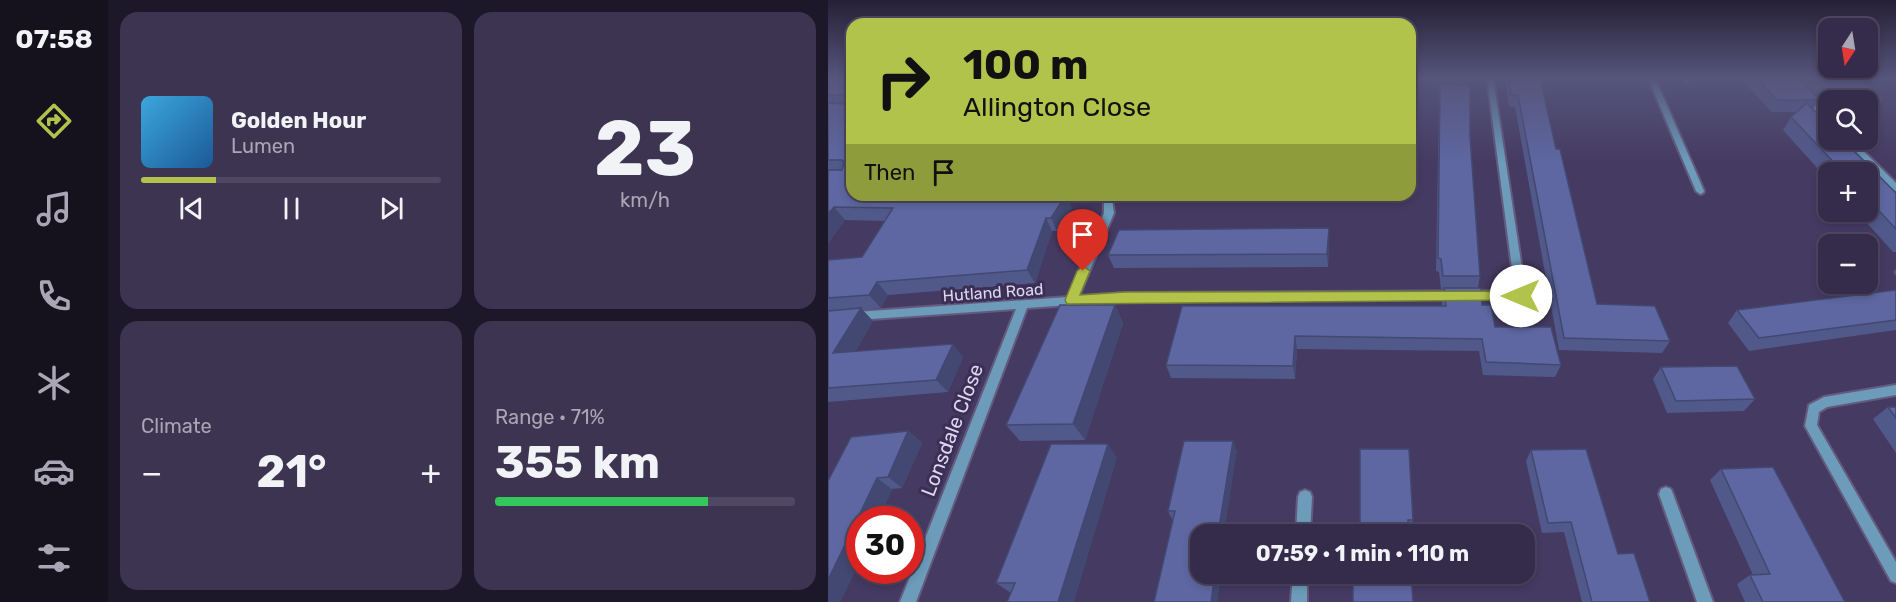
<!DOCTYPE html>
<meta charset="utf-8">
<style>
:root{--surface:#342c4a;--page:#3c3451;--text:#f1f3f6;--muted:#a9a7b5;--line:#4e4862;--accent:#b2c34c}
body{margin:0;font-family:Rubik,sans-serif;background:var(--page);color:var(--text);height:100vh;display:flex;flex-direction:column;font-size:22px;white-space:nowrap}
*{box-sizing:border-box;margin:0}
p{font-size:20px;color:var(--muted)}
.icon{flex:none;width:33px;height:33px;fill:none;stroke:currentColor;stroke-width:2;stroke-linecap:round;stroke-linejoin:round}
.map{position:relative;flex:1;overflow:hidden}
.details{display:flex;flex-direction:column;gap:12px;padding:12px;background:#1d1829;width:720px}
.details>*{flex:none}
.hud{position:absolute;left:18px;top:18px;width:570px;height:183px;border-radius:18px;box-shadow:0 3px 9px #0003,0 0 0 2px var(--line);background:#b2c34c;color:#111;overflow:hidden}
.needle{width:39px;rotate:192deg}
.buttons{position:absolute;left:990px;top:18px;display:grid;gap:12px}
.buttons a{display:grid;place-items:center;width:60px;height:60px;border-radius:12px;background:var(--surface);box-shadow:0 3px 9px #0003,0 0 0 2px var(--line);font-size:30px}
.speed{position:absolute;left:18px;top:506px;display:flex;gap:12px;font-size:30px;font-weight:700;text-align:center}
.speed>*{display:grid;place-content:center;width:78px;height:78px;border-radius:50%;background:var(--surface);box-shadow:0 3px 9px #0003,0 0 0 2px var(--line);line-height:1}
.speed .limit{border:9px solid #d22;background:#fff;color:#111}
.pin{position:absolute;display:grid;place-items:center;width:51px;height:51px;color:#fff;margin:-62px -26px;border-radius:50% 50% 50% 0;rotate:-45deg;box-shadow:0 0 6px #0007}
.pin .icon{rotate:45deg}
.me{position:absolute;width:66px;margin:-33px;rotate:270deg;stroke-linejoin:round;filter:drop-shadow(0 0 4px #0008)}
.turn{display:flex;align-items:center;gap:21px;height:126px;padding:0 18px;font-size:27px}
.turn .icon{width:78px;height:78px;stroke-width:2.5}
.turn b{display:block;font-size:42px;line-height:51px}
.then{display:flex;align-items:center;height:57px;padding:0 18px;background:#0003;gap:12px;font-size:22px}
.big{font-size:45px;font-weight:700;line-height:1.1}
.details .card{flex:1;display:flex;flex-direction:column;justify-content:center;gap:9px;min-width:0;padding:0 21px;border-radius:18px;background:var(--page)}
.details .dial{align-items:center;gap:0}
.dial b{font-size:78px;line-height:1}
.song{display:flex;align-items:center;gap:18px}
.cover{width:72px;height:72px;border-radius:9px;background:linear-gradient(135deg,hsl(200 70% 55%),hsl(210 70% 35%))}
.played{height:6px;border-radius:3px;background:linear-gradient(90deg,var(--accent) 25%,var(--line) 25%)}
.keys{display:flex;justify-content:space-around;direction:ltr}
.heat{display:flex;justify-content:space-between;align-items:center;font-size:33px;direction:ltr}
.charge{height:9px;border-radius:4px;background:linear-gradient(90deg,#34c759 71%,var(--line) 0)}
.details .tiles{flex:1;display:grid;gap:12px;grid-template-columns:repeat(2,1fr)}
.trip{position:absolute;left:362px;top:524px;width:345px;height:60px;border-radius:18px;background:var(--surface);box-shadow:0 3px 9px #0003,0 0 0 2px var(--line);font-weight:700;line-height:60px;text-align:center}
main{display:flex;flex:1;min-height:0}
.tab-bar{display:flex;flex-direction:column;width:108px;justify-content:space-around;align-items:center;background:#15121e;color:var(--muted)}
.tab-bar .icon{width:42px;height:42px}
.tab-bar .selected{color:var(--accent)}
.tab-bar b{font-size:27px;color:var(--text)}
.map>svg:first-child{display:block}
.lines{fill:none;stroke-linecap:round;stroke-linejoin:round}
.minor-casing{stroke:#635a7e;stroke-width:4}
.minor{fill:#6c9cba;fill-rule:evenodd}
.wall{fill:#51598a}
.shaded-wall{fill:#424871}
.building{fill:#5e67a1;stroke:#424871;stroke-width:1.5}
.route{fill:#b2c34c;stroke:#747f31;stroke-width:1.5}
.labels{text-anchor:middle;stroke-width:6;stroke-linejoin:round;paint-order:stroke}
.street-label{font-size:16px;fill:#ddd8f0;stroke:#3b2f56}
.near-street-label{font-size:20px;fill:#ddd8f0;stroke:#3b2f56}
</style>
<main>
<nav class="tab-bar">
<b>07:58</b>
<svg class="icon selected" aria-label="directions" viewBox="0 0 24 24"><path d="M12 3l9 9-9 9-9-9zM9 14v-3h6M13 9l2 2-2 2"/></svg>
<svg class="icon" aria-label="music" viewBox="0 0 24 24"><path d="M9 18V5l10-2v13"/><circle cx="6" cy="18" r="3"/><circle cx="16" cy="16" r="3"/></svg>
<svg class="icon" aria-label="phone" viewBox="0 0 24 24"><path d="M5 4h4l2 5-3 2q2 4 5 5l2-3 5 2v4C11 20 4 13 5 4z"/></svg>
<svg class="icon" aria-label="climate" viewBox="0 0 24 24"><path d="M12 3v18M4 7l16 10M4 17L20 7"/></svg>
<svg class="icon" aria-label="car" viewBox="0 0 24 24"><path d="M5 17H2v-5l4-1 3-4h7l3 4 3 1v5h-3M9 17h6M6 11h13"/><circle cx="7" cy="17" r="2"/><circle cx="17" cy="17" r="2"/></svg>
<svg class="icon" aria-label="filters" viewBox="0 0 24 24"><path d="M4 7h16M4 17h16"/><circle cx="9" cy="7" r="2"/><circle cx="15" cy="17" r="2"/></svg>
</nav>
<section class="details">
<div class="tiles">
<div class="card">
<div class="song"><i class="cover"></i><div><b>Golden Hour</b><p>Lumen</p></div></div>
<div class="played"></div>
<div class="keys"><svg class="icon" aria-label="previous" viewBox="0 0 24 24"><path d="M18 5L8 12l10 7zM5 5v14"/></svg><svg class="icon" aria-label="pause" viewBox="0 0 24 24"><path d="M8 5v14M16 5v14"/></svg><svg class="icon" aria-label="next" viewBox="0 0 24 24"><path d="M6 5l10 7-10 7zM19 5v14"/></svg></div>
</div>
<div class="card dial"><b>23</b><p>km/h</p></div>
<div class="card"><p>Climate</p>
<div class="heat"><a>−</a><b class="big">21°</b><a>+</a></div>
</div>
<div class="card"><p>Range · 71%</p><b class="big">355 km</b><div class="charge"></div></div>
</div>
</section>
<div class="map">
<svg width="1068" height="602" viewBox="0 0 1068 602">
<rect width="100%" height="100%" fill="#453a62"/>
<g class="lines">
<g class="minor-casing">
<g id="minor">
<path d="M 659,78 L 665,78 L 698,295 L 697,298 L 297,301 L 199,308 L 88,602 L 72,602 L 188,309 L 0,322 L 0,314 L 240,297 L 276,213 L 276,200 L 272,195 L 281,195 L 284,199 L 286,213 L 251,296 L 297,293 L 687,291 Z"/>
<path d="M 820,78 L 827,78 L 876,191 L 875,193 L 872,194 L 868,191 Z"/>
<path d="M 855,78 L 862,78 L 862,80 L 859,82 Z"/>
<path d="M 957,78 L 964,78 L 1000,116 L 1000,122 L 997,122 Z"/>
<path d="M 1016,140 L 1024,140 L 1068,183 L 1068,191 L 1065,190 Z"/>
<path d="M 1068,385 L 1068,395 L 999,407 L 991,412 L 989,425 L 1068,562 L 1068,583 L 1063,581 L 977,426 L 981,405 L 996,397 Z"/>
<path d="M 838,487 L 843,489 L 845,494 L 885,602 L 869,602 L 831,494 L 833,489 Z"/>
<path d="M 477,490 L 482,492 L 484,497 L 482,534 L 468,534 L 470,497 L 472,492 Z"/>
<path d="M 465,573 L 479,573 L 479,602 L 463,602 Z"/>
</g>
</g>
<use href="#minor" class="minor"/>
</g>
<g class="wall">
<path d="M 24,78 L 24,195 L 244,208 L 229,231 L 224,231 L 207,283 L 60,295 L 53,308 L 34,310 L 45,321 L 27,352 L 135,357 L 120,392 L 0,402 L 0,260 L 34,257 L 57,221 L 17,220 L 0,243 L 0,79 Z"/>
<path d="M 677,78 L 712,78 L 722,124 L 769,304 L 842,341 L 834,353 L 731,350 L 687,107 L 681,107 Z"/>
<path d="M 913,78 L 1032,78 L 1055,99 L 1046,111 L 1040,111 L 1040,100 L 1000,100 L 1000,111 L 999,111 L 990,102 L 985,109 L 1068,193 L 1068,252 L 1065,252 L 1029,212 L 1040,212 L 1040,172 L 1000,172 L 1000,180 L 955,130 L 963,117 L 970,112 L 943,112 Z"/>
<path d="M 612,85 L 642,136 L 652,276 L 650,288 L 654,305 L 667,327 L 733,365 L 727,377 L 655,375 L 651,351 L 469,349 L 467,379 L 343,378 L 338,365 L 354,306 L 614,306 L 614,301 L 616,289 L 613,289 L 611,272 L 608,271 L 611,97 Z"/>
<path d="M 501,228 L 501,241 L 500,267 L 286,268 L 280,255 Z"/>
<path d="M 1068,269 L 1068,276 L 1065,272 Z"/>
<path d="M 1068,290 L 1068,330 L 921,351 L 900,323 L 909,310 Z"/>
<path d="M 287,305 L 295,323 L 257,440 L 192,441 L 178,425 Z"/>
<path d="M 833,367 L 927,399 L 916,411 L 839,413 L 825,379 Z"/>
<path d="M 1060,407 L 1068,407 L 1068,453 L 1045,419 Z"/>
<path d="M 80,431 L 94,443 L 74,488 L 64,489 L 51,519 L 32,519 L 32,561 L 12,602 L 0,481 Z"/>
<path d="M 532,449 L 585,520 L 584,530 L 581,530 Z"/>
<path d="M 703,450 L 790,554 L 822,602 L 754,602 L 736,532 L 714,533 L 698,461 Z"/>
<path d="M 409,451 L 372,534 L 393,573 L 389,602 L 326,602 L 345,521 L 340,511 Z"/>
<path d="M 289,458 L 183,593 L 168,583 Z"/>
<path d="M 893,469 L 1017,602 L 917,602 L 909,584 L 922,575 L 925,575 L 882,480 Z"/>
</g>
<g class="shaded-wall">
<path d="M 238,195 L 244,208 L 229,231 L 223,218 Z"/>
<path d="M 6,207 L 17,220 L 0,243 L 0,214 Z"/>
<path d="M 218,218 L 224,231 L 207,283 L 199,270 Z"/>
<path d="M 501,228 L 501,241 L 500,267 L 499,254 Z"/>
<path d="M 49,282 L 60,295 L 53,308 L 41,295 Z"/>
<path d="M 287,305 L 295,323 L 257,440 L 245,424 Z"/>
<path d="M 33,308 L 45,321 L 19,366 L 5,353 Z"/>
<path d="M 467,336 L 469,349 L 467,379 L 465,366 Z"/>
<path d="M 125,344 L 135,357 L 120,392 L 108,380 Z"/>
<path d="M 80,431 L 94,443 L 74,488 L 60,477 Z"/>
<path d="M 405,441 L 409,451 L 396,534 L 390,534 Z"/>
<path d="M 280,444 L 289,458 L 246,602 L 230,602 Z"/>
<path d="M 49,478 L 64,489 L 51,519 L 32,519 L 32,561 L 12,602 L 0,602 L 0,580 Z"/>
<path d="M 387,573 L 393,573 L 389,602 L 383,602 Z"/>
</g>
<g class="building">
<path d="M 2,78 L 24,78 L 24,195 L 238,195 L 223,218 L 218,218 L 199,270 L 49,282 L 41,295 L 0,298 L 0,260 L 34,257 L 65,208 L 6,207 L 0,214 L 0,170 L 14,170 L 16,162 L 14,160 L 0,160 L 0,103 L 15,104 L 18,98 L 15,95 L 0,95 L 0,79 Z"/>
<path d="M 681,78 L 712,78 L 728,149 L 732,149 L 769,304 L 827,306 L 842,341 L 736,338 L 690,95 L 683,95 Z"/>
<path d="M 929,78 L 971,78 L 992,100 L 949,100 Z"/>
<path d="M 985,78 L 1032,78 L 1055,99 L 1006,100 Z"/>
<path d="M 612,85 L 642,86 L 642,136 L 652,276 L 615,276 L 613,259 L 610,258 Z"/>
<path d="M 979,103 L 1000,125 L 1000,140 L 1015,140 L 1068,193 L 1068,229 L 1040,199 L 1040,172 L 1015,172 L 963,117 Z"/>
<path d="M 501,228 L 499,254 L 280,255 L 291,230 Z"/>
<path d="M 616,288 L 653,288 L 654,305 L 663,305 L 667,327 L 723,327 L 733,365 L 658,362 L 654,339 L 467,336 L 465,366 L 338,365 L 354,306 L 618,306 Z"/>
<path d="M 1068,290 L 1068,320 L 931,338 L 909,310 Z"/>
<path d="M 232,305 L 287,305 L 245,424 L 178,425 Z"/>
<path d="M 33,308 L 5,353 L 125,344 L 108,380 L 0,388 L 0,311 Z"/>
<path d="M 909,366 L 927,399 L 848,401 L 833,367 Z"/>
<path d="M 1060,407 L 1068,407 L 1068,418 Z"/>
<path d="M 80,431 L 60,477 L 49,478 L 0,580 L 0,481 L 23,437 Z"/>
<path d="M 356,441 L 405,441 L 390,534 L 372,534 L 372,573 L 387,573 L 383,602 L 326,602 L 347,511 L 340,511 Z"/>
<path d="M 223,444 L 280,444 L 230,602 L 179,602 L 187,583 L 168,583 Z"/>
<path d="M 532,449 L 581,449 L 585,520 L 580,520 L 581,534 L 532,534 Z"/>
<path d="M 758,449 L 790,554 L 806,553 L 822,602 L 764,602 L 743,522 L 720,523 L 703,450 Z"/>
<path d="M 945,467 L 1017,602 L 935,602 L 922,575 L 942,574 L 893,469 Z"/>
<path d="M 525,573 L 583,573 L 585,602 L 525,602 Z"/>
</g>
<linearGradient id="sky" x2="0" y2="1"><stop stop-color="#262036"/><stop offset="0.48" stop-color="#56557c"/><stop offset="1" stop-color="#56557c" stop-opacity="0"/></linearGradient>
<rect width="1068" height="163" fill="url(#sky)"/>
<path class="route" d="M 255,266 L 262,271 L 252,295 L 297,292 L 693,291 L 699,296 L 693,300 L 239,304 L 237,300 L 249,271 Z"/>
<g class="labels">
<g class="street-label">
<text transform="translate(165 292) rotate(-4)" y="6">Hutland Road</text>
</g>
<g class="near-street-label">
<text transform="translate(124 430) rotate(-69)" y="7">Lonsdale Close</text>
</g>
</g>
</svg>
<div class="buttons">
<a><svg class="needle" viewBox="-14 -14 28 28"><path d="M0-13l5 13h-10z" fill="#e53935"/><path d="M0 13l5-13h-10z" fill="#a9a7b5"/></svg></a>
<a><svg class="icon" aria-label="search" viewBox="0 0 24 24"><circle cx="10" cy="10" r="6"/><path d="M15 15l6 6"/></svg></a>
<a>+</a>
<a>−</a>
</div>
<div class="speed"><div class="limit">30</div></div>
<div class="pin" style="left:255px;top:271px;background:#d93025"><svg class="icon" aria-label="arrive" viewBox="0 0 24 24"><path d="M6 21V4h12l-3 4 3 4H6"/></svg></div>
<svg class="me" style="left:693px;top:296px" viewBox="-20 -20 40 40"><circle r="19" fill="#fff"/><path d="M0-13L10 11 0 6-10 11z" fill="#b2c34c"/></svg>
<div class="trip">07:59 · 1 min · 110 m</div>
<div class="hud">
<div class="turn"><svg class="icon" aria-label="right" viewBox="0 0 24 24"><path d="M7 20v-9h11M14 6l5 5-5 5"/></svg><div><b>100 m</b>Allington Close</div></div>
<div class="then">Then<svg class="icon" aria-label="arrive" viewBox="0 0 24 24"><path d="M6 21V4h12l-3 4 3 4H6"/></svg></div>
</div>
</div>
</main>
